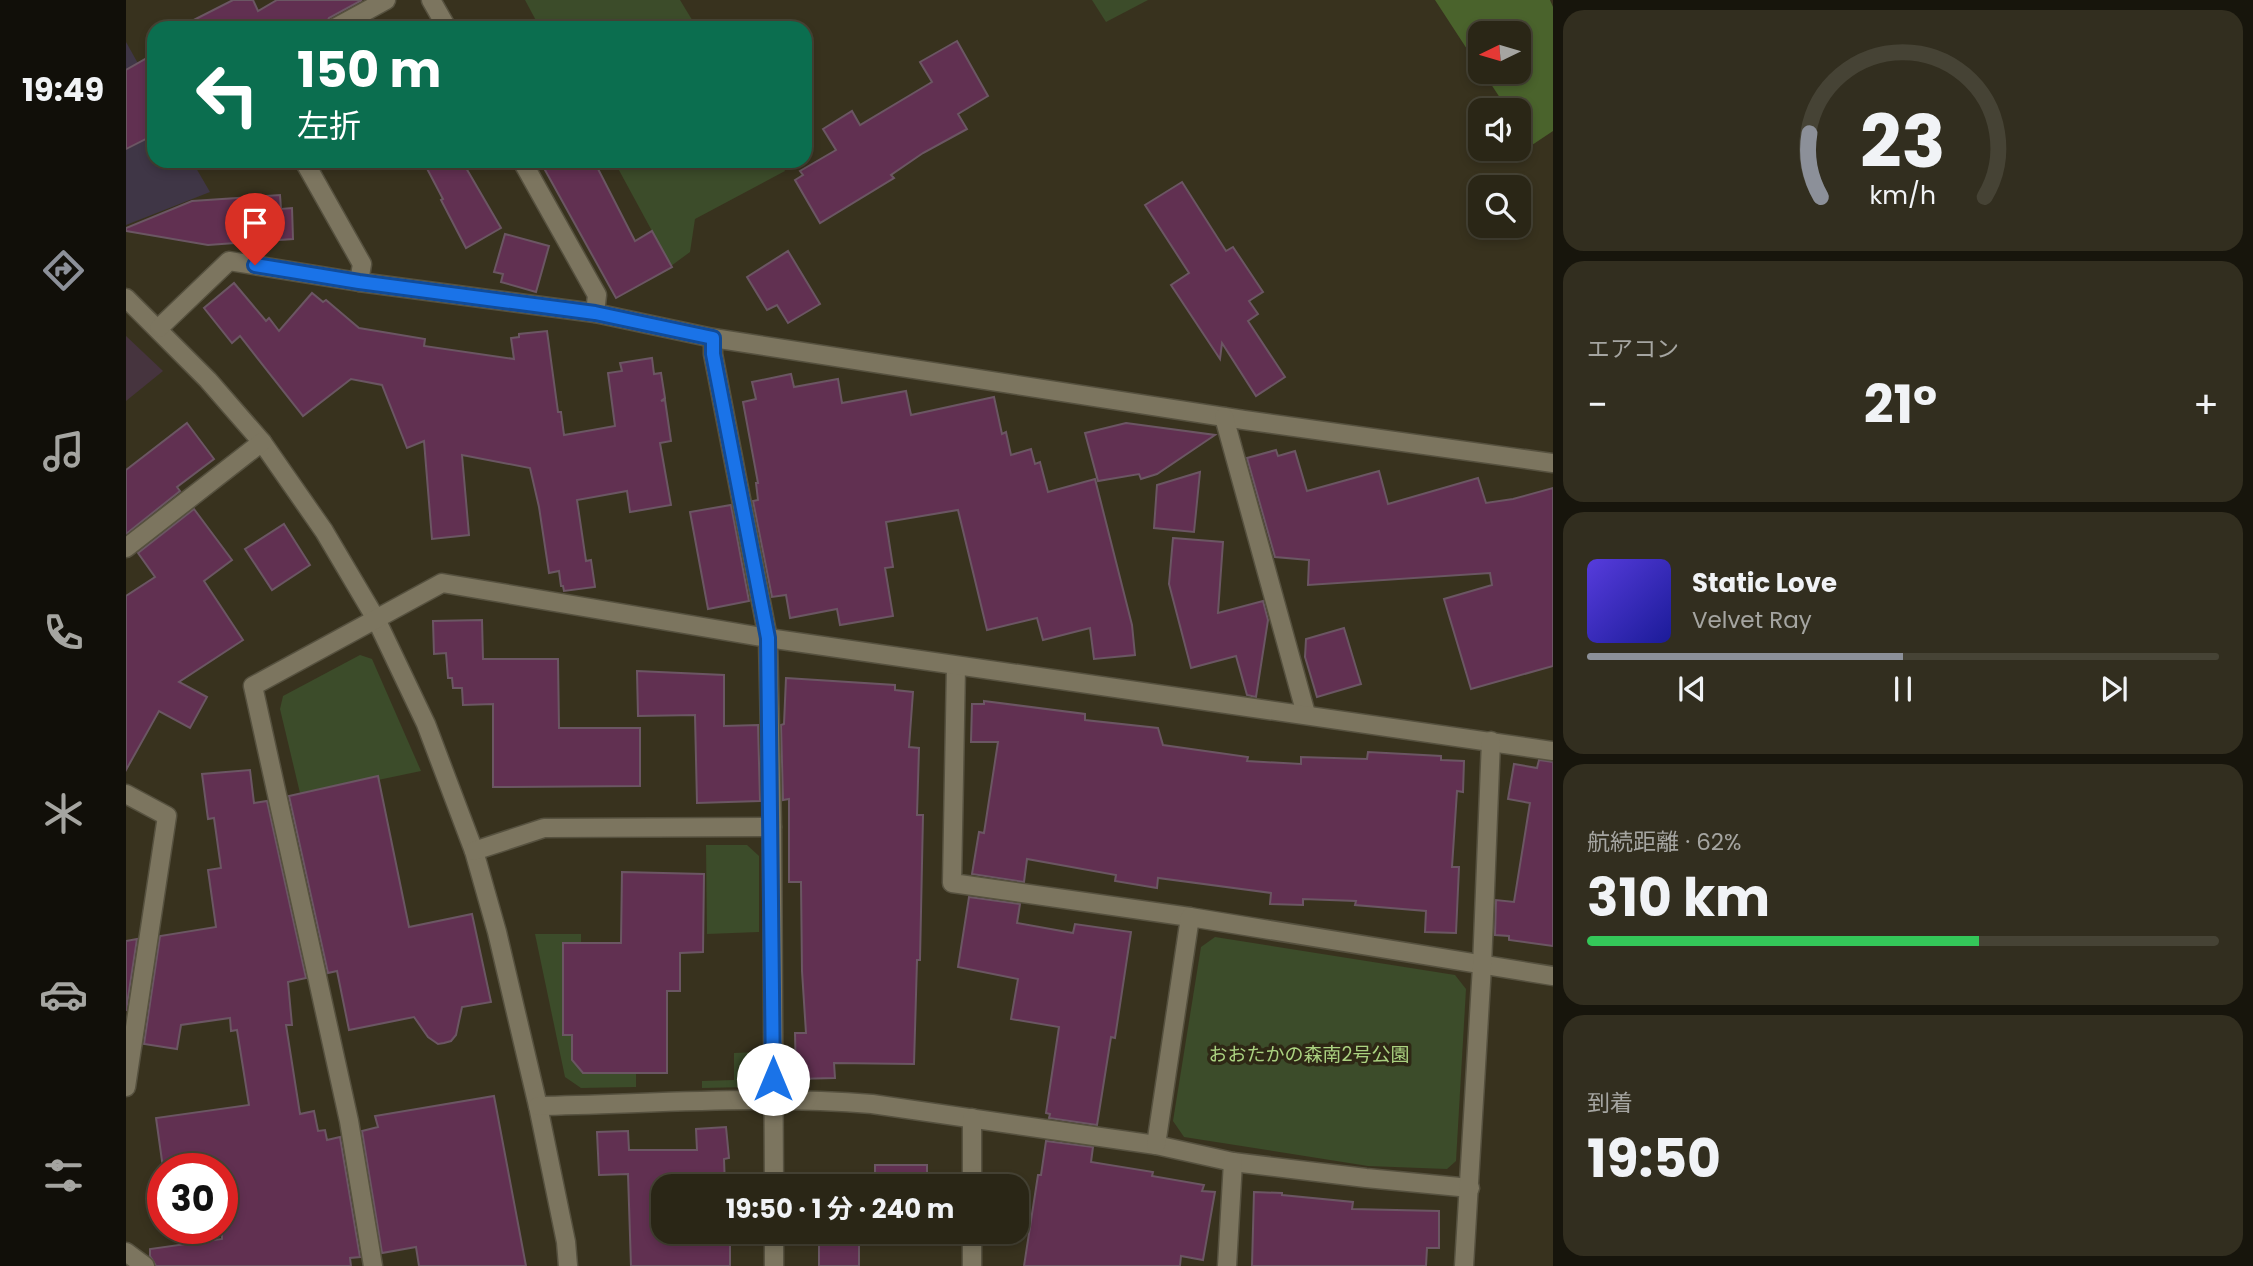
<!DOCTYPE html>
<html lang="ja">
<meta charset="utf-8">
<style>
:root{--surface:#2a2616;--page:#322e1f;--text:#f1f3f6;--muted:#a5a5a1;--line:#464335;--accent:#8c9099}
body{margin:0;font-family:Poppins,"Noto Sans JP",sans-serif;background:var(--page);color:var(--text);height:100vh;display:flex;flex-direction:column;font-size:26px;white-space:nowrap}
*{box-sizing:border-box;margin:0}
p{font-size:23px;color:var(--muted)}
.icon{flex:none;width:38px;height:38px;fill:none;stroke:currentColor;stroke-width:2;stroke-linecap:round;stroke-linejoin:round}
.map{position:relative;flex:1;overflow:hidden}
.sheet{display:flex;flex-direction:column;gap:10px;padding:10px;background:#17150c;width:700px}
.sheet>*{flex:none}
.top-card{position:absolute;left:21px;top:21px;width:665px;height:147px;border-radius:21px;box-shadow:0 4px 10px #0003,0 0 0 2px var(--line);background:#0b6e4f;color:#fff;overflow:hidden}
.needle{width:46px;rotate:265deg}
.controls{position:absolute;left:1342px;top:21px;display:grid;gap:14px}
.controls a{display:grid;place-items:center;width:63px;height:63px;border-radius:14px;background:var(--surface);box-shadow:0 4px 10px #0003,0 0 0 2px var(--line);font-size:35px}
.speed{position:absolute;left:21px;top:1153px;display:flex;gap:14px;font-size:35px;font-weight:700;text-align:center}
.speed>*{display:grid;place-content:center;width:91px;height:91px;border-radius:50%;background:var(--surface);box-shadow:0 4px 10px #0003,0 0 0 2px var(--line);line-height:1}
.speed .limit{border:10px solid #d22;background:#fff;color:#111}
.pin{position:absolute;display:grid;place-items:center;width:60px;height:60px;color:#fff;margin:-72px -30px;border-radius:50% 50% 50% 0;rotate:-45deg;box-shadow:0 0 7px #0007}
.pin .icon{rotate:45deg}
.me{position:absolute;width:77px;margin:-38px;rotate:0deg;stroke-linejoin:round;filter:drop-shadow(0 0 5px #0008)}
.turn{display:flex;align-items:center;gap:24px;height:147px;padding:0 35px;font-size:32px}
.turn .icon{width:91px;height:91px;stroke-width:2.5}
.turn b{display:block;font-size:49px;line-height:60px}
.big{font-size:52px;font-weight:700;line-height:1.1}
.sheet .widget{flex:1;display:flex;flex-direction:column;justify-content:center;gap:10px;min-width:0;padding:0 24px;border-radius:21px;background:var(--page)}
.sheet .dial{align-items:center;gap:0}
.dial svg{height:182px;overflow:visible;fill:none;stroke:var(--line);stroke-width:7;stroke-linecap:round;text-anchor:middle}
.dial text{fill:var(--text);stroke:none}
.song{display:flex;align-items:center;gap:21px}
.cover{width:84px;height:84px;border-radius:10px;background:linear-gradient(135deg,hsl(250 70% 55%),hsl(240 70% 35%))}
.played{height:7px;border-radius:4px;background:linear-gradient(90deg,var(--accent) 50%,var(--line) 50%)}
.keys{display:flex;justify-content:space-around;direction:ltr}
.heat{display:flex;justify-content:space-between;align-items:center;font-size:38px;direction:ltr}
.charge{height:10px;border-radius:5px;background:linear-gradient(90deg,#34c759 62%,var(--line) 0)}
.trip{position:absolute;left:525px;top:1174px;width:378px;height:70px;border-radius:21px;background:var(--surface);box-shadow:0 4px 10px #0003,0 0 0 2px var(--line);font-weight:700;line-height:70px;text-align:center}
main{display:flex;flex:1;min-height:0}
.tab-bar{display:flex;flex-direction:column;width:126px;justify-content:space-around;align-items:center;background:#110f09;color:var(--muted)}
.tab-bar .icon{width:49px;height:49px}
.tab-bar .current{color:var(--accent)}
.tab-bar b{font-size:32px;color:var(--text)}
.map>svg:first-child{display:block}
.industrial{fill:#3f3646}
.education{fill:#46343e}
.green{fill:#3c4c2a}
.forest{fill:#4a632c}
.building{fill:#613051;stroke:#6b5663;stroke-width:2}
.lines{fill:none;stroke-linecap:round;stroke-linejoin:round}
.minor-casing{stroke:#56513f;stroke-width:21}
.minor{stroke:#7c755f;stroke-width:18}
.route-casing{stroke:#114b97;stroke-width:18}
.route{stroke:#1a73e8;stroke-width:12}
.labels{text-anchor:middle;stroke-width:7;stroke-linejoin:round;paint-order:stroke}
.park-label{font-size:19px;fill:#abd280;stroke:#2e2815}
</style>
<main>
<nav class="tab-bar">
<b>19:49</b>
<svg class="icon current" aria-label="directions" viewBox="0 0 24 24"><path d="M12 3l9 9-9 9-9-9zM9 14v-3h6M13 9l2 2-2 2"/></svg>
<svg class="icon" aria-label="music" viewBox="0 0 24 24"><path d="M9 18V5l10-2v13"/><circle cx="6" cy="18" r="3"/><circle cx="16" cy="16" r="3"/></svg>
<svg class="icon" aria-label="phone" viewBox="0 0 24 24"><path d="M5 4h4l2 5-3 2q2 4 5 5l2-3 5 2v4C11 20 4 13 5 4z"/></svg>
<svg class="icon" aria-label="climate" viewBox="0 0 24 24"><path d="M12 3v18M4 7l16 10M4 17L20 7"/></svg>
<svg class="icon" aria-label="car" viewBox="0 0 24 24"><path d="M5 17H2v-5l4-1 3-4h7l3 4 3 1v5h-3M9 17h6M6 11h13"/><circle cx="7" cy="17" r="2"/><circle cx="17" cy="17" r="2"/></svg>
<svg class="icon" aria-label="filters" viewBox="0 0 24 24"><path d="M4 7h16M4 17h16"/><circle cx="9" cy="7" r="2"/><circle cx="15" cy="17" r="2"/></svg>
</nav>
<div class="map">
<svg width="1427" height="1266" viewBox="0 0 1427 1266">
<rect width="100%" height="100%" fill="#38321e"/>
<path class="industrial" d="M 0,42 L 28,92 L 28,161 L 66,161 L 84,192 L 0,225 Z"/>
<path class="education" d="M 0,336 L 37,371 L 0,401 Z"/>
<g class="green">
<path d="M 399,0 L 554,0 L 571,28 L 414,28 Z"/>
<path d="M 966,0 L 1022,0 L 980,22 Z"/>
<path d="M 488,161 L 654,161 L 659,171 L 569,219 L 564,252 L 545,266 Z"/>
<path d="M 234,655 L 246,659 L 295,771 L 252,780 L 251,776 L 174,793 L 154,709 L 157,696 Z"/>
<path d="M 580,845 L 621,845 L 633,856 L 633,932 L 581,934 Z"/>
<path d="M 409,934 L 455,934 L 455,944 L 437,944 L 437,1035 L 446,1035 L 446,1060 L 457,1073 L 510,1073 L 510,1087 L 455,1088 L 439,1077 Z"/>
<path d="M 1089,937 L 1329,975 L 1340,989 L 1330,1161 L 1321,1169 L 1242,1166 L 1058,1137 L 1047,1121 L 1075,947 Z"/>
<path d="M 633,1052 L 633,1077 L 622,1087 L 576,1088 L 576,1081 L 608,1080 L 608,1053 Z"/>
</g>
<path class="forest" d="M 1309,0 L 1424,0 L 1427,7 L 1427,131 L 1406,145 L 1393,126 L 1393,110 L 1382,110 L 1357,72 L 1393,72 L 1393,33 L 1354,33 L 1354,69 Z"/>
<g class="building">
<path d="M 107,0 L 127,0 L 132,11 L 151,0 L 236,0 L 203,18 L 198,28 L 52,28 Z"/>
<path d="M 831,41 L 862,96 L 832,114 L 841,129 L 797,153 L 765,175 L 768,178 L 694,223 L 669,180 L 677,175 L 674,171 L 710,150 L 697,129 L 726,111 L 734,125 L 806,82 L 794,62 Z"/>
<path d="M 28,54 L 28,135 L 0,149 L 0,70 Z"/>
<path d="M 297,161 L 336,161 L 375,228 L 340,248 L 315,200 L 317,199 Z"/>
<path d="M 414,161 L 468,161 L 509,241 L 526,231 L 546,267 L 490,298 Z"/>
<path d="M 1056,182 L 1100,251 L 1107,247 L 1137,292 L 1123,301 L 1132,314 L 1122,321 L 1159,377 L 1130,396 L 1096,343 L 1094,359 L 1045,285 L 1063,273 L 1019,205 Z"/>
<path d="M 154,195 L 155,209 L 166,208 L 167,239 L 82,245 L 0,231 L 0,228 L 66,201 Z"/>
<path d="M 379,234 L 423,246 L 410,292 L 375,282 L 377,274 L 368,272 Z"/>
<path d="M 662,251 L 694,304 L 662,323 L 651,305 L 641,310 L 621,277 Z"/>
<path d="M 108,283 L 140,321 L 143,318 L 153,331 L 186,293 L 197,302 L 200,300 L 233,328 L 299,339 L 298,346 L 388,359 L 385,338 L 393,337 L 393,334 L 421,331 L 432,412 L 435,412 L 438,435 L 489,426 L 482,373 L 496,371 L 494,363 L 526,358 L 528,374 L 535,373 L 539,398 L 535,401 L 539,400 L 545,441 L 534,443 L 545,505 L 504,512 L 501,491 L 451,500 L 460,561 L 465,560 L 469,587 L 438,591 L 437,586 L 435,586 L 433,571 L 423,573 L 413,507 L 404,468 L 336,455 L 343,535 L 306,539 L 298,441 L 281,448 L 256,385 L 225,379 L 177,416 L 114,336 L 106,343 L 78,308 Z"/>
<path d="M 665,374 L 668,387 L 712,379 L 716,403 L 780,391 L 785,415 L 868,397 L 876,434 L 880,432 L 885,455 L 905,449 L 909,464 L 914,462 L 922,492 L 969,479 L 1006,625 L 1009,655 L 968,659 L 964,628 L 917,640 L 911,618 L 861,630 L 832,510 L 760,522 L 767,567 L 759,568 L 767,616 L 714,625 L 711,609 L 664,618 L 660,595 L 646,597 L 627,501 L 632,500 L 630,483 L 632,483 L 617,402 L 630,399 L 626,382 Z"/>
<path d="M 61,423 L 88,459 L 51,487 L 54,491 L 0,534 L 0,470 Z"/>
<path d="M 1000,423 L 1089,435 L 1031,474 L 1015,479 L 1013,474 L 972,481 L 959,433 Z"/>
<path d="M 1150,450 L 1152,456 L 1169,451 L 1181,491 L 1253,471 L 1262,504 L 1352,478 L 1360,503 L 1387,499 L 1427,488 L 1427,666 L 1345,689 L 1318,599 L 1366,585 L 1364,573 L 1182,585 L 1183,560 L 1149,557 L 1121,458 Z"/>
<path d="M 1074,472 L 1068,532 L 1028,528 L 1031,485 Z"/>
<path d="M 605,505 L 623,601 L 582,609 L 564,512 Z"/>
<path d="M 68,509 L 106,560 L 78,581 L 117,640 L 53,682 L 81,697 L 64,728 L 33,711 L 0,770 L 0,596 L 29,577 L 12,553 Z"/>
<path d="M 158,524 L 184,565 L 146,590 L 119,549 Z"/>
<path d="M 1047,538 L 1097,542 L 1092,613 L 1137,601 L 1142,620 L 1130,697 L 1121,695 L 1110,656 L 1065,668 L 1043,584 Z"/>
<path d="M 356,620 L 357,659 L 432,659 L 433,728 L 514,728 L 514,786 L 367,787 L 367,704 L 337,705 L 336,688 L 327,688 L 326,678 L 322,678 L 320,653 L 308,654 L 307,621 Z"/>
<path d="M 1218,628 L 1235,684 L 1191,697 L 1179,657 L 1180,639 Z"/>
<path d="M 511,671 L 598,675 L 598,726 L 632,725 L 634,801 L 571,803 L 569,715 L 512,716 Z"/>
<path d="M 660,678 L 769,685 L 769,690 L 787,692 L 783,747 L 793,748 L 791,815 L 797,815 L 794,960 L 791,960 L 788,1064 L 708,1063 L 709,1078 L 670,1079 L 669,1033 L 680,1033 L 676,971 L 675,882 L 663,882 L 663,799 L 657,800 L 655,725 L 658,724 Z"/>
<path d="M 858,701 L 959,714 L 959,720 L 1032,728 L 1037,745 L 1122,757 L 1121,761 L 1175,764 L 1175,757 L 1241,759 L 1242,752 L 1315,756 L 1315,760 L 1338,761 L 1337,792 L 1331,791 L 1326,867 L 1333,867 L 1330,933 L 1299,932 L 1300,911 L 1229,905 L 1230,901 L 1177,899 L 1177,905 L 1144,904 L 1145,893 L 1032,878 L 1031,888 L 989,881 L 990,875 L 901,859 L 898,882 L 846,874 L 853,832 L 858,833 L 872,742 L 845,742 L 846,704 L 858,704 Z"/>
<path d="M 1413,760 L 1427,762 L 1427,946 L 1383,940 L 1383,936 L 1369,935 L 1370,900 L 1388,902 L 1404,803 L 1382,799 L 1388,764 L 1411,768 Z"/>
<path d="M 124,770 L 128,803 L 141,801 L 180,978 L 162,982 L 166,1025 L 160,1025 L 174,1114 L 188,1111 L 192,1131 L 199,1130 L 201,1140 L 214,1137 L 234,1257 L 224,1258 L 225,1266 L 30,1266 L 24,1256 L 24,1249 L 96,1239 L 96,1169 L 37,1168 L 30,1118 L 123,1105 L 111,1030 L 105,1031 L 104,1018 L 55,1025 L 51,1049 L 18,1044 L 34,936 L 90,927 L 82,870 L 95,868 L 88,818 L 82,819 L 76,774 Z"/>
<path d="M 252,776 L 283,927 L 346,914 L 365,1002 L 336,1007 L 330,1035 L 325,1041 L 318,1043 L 312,1044 L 302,1037 L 288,1017 L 223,1030 L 211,971 L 202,973 L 163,796 Z"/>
<path d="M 496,872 L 578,874 L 577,952 L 554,953 L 554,991 L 541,991 L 541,1073 L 457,1073 L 446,1060 L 446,1035 L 437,1035 L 437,943 L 495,943 Z"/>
<path d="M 843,897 L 894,904 L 891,923 L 947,933 L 949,924 L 1005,932 L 989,1038 L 985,1037 L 971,1125 L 923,1118 L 924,1114 L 920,1113 L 933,1027 L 885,1019 L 892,979 L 832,967 Z"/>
<path d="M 11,939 L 0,1011 L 0,941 Z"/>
<path d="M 368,1096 L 400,1266 L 293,1266 L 290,1247 L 256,1253 L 236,1131 L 252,1127 L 249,1116 Z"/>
<path d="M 600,1127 L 603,1158 L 598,1159 L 599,1186 L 537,1186 L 537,1232 L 604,1232 L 604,1266 L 505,1266 L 502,1174 L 473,1175 L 471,1132 L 502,1131 L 503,1150 L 571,1150 L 570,1129 Z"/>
<path d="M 920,1141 L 967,1147 L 965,1162 L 1027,1172 L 1026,1176 L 1078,1185 L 1076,1191 L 1089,1192 L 1077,1260 L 1055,1256 L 1054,1266 L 898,1266 L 912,1175 L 915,1175 Z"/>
<rect x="749" y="1165" width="52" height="21"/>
<path d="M 1128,1192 L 1156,1193 L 1156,1195 L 1227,1202 L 1226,1209 L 1313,1211 L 1313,1248 L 1301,1248 L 1300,1266 L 1126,1266 Z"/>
<rect x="693" y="1232" width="40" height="34"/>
</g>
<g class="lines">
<g class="minor-casing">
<g id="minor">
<path d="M 305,0 L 321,28"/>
<path d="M 209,28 L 260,0"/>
<path d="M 178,161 L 236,264 L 233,282"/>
<path d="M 396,161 L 471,295 L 469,313"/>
<path d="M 0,298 L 82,380 L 136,442 L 198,531 L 250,619 L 300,724 L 348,851 L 371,932 L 412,1106 L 440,1242 L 442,1266"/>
<path d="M 33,328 L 103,261 L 233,282 L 469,313 L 587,338 L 1118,420 L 1427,463"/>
<path d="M 587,338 L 587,354 L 642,638 L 646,827 L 648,1186"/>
<path d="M 1098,417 L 1180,714"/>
<path d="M 0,548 L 136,442"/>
<path d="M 830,666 L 826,883 L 1064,917"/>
<path d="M 0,794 L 41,816 L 0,1087"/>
<path d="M 348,851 L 418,828 L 646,827"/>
<path d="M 412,1106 C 523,1104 635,1095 746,1104 L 1030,1145 L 1107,1162 L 1240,1178 L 1344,1188"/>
<path d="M 846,1118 L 846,1186"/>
<path d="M 1030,1145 L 1064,917 L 1427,976"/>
<path d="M 648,1232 L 648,1266"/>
<path d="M 846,1232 L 846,1266"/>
<path d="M 0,1252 L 19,1266"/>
<path d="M 247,1266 L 223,1121 L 127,686 L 316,583 L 642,638 L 1427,751"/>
<path d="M 1101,1266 L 1107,1162"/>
<path d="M 1338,1266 L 1356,966 L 1365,741"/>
</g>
</g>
<use href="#minor" class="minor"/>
</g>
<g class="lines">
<g class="route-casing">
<path id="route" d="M 129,265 L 233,282 L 469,313 L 587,338 L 587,354 L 642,638 L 647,1079"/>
</g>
<use href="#route" class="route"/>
</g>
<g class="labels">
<g class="park-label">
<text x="1183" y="1061">おおたかの森南2号公園</text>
</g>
</g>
</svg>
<div class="controls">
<a><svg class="needle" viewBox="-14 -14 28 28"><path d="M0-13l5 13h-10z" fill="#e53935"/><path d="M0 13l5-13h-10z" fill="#a5a5a1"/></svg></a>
<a><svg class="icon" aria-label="sound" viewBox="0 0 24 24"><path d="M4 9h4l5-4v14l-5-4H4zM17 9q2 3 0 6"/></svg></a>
<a><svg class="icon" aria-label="search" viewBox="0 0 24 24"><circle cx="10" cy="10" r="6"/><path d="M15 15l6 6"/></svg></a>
</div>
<div class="speed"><div class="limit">30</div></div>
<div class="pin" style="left:129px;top:265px;background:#d93025"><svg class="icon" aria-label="arrive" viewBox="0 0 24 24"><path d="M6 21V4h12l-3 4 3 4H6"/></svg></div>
<svg class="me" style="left:647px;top:1079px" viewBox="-20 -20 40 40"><circle r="19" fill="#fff"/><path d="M0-13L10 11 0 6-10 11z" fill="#1a73e8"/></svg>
<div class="trip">19:50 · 1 分 · 240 m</div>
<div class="top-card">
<div class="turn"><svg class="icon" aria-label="left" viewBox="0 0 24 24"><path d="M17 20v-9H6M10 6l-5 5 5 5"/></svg><div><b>150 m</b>左折</div></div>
</div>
</div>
<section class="sheet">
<div class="widget dial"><svg viewBox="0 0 100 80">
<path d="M14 69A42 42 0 1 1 86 69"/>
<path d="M14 69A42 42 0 0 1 9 41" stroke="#8c9099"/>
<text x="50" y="56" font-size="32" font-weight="700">23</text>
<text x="50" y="72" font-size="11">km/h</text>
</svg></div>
<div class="widget"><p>エアコン</p>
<div class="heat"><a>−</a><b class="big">21°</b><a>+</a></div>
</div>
<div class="widget">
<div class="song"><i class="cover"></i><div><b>Static Love</b><p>Velvet Ray</p></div></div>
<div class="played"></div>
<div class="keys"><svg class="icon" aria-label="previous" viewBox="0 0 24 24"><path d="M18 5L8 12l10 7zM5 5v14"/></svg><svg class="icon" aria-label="pause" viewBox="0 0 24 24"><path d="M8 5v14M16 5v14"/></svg><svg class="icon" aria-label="next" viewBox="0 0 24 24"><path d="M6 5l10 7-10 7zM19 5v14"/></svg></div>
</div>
<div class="widget"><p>航続距離 · 62%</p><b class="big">310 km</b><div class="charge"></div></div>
<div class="widget"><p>到着</p><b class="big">19:50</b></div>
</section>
</main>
